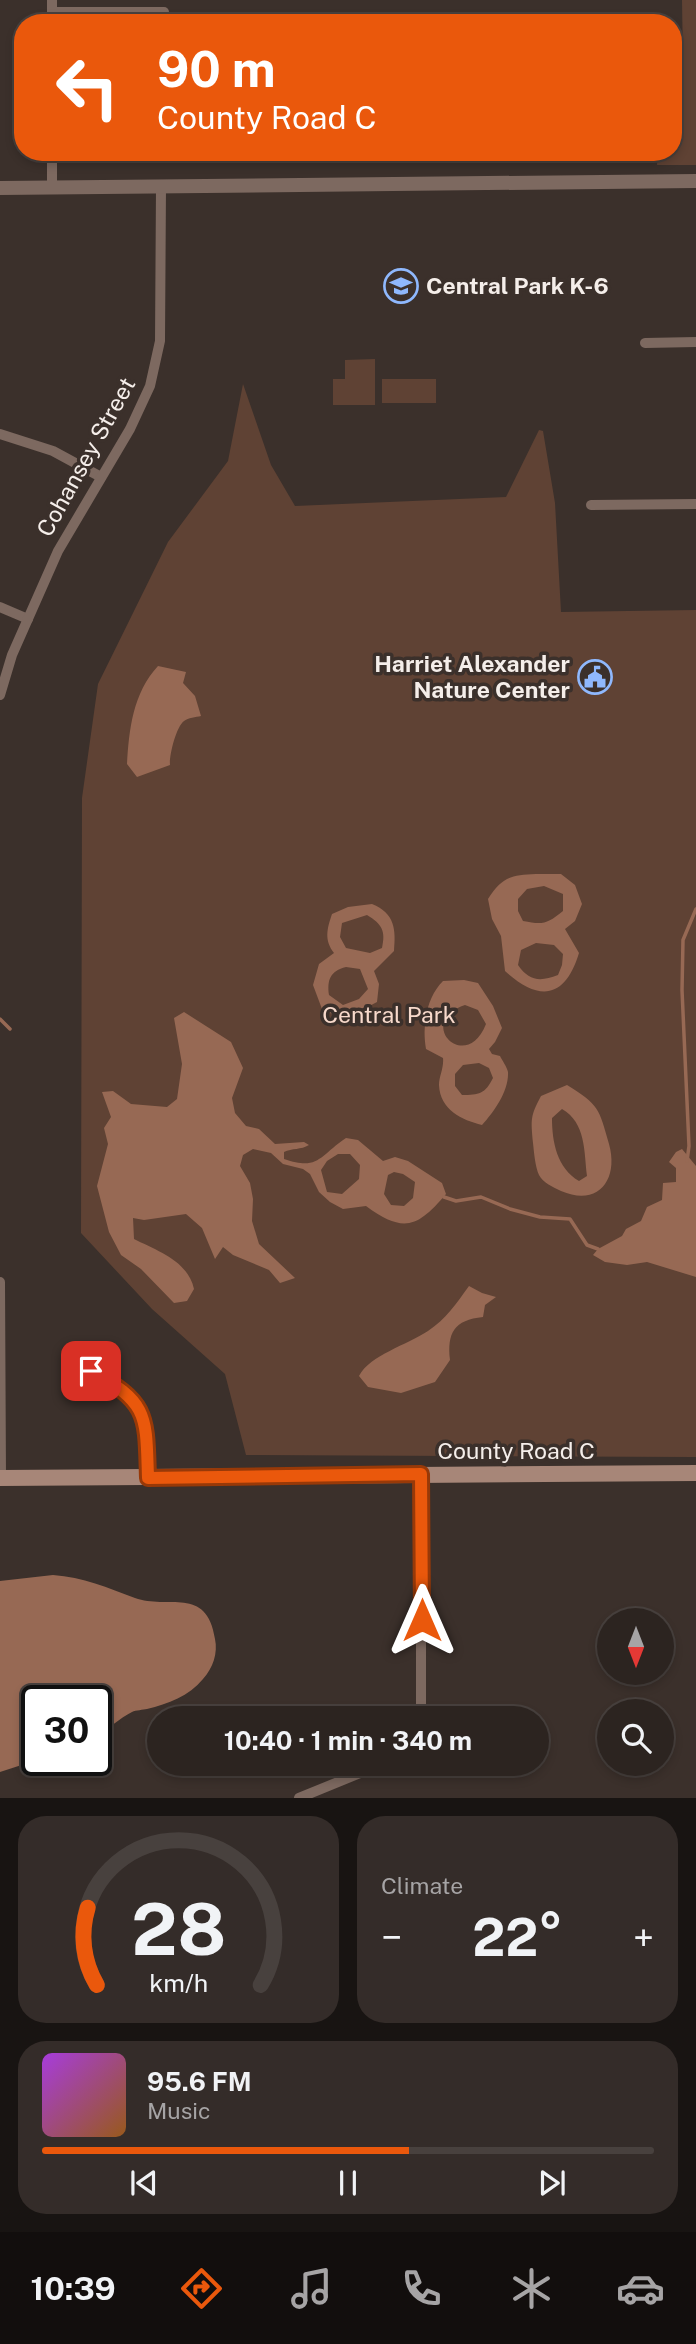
<!DOCTYPE html>
<meta charset="utf-8">
<style>
:root{--surface:#2c2420;--page:#342c29;--text:#f1f3f6;--muted:#a6a4a5;--line:#48413e;--accent:#ea580c}
body{margin:0;font-family:"Public Sans",sans-serif;background:var(--page);color:var(--text);height:100vh;display:flex;flex-direction:column;font-size:26px;white-space:nowrap}
*{box-sizing:border-box;margin:0}
p{font-size:23px;color:var(--muted)}
.icon{flex:none;width:38px;height:38px;fill:none;stroke:currentColor;stroke-width:2;stroke-linecap:round;stroke-linejoin:round}
.map{position:relative;height:1798px;overflow:hidden}
.sheet{display:flex;flex-direction:column;gap:18px;padding:18px;background:#181412;flex:1}
.sheet>*{flex:none}
.banner{position:absolute;left:14px;top:14px;width:668px;height:147px;border-radius:28px;box-shadow:0 4px 10px #0003,0 0 0 2px var(--line);background:#ea580c;color:#fff;overflow:hidden}
.needle{width:46px;rotate:180deg}
.tools{position:absolute;left:597px;top:1608px;display:grid;gap:14px}
.tools a{display:grid;place-items:center;width:77px;height:77px;border-radius:50%;background:var(--surface);box-shadow:0 4px 10px #0003,0 0 0 2px var(--line);font-size:35px}
.speed{position:absolute;left:21px;top:1685px;display:flex;gap:14px;font-size:35px;font-weight:700;text-align:center}
.speed>*{display:grid;place-content:center;width:91px;height:91px;border-radius:50%;background:var(--surface);box-shadow:0 4px 10px #0003,0 0 0 2px var(--line);line-height:1}
.speed .limit{border:4px solid #111;border-radius:10px;background:#fff;color:#111}
.pin{position:absolute;display:grid;place-items:center;width:60px;height:60px;color:#fff;margin:-30px;border-radius:14px;box-shadow:0 4px 10px #0006}
.me{position:absolute;width:77px;margin:-38px;rotate:0deg;stroke-linejoin:round;filter:drop-shadow(0 0 5px #0008)}
.turn{display:flex;align-items:center;gap:24px;height:147px;padding:0 28px;font-size:32px}
.turn .icon{width:91px;height:91px;stroke-width:2.5}
.turn b{display:block;font-size:49px;line-height:60px}
.big{font-size:52px;font-weight:700;line-height:1.1}
.sheet .widget{flex:1;display:flex;flex-direction:column;justify-content:center;gap:10px;min-width:0;padding:0 24px;border-radius:28px;background:var(--page)}
.sheet .dial{align-items:center;gap:0}
.dial svg{height:182px;overflow:visible;fill:none;stroke:var(--line);stroke-width:7;stroke-linecap:round;text-anchor:middle}
.dial text{fill:var(--text);stroke:none}
.song{display:flex;align-items:center;gap:21px}
.cover{width:84px;height:84px;border-radius:10px;background:linear-gradient(135deg,hsl(280 70% 55%),hsl(30 70% 35%))}
.played{height:7px;border-radius:4px;background:linear-gradient(90deg,var(--accent) 60%,var(--line) 60%)}
.keys{display:flex;justify-content:space-around;direction:ltr}
.heat{display:flex;justify-content:space-between;align-items:center;font-size:38px;direction:ltr}
.sheet .tiles{flex:1;display:grid;gap:18px;grid-template-columns:1fr 1fr}
.widget:last-child{grid-column:span 2}
.trip{position:absolute;left:147px;top:1706px;width:402px;height:70px;border-radius:35px;background:var(--surface);box-shadow:0 4px 10px #0003,0 0 0 2px var(--line);font-weight:700;line-height:70px;text-align:center}
.menu{display:flex;height:112px;justify-content:space-around;align-items:center;background:#120e0d;color:var(--muted)}
.menu .icon{width:49px;height:49px}
.menu .current{color:var(--accent)}
.menu b{font-size:32px;color:var(--text)}
.map>svg:first-child{display:block}
.green{fill:#5f4234}
.water{fill:#976954;fill-rule:evenodd}
.lines{fill:none;stroke-linecap:round;stroke-linejoin:round}
.stream{stroke:#976954;stroke-width:3.5}
.minor{stroke:#7d6960;stroke-width:10}
.tertiary{stroke:#7d6960;stroke-width:14}
.secondary{stroke:#a78678;stroke-width:16}
.route-casing{stroke:#983908;stroke-width:18}
.route{stroke:#ea580c;stroke-width:12}
.labels{text-anchor:middle;stroke-width:7;stroke-linejoin:round;paint-order:stroke}
.poi-label{font-size:23px;font-weight:bold;fill:#f5eeea;stroke:#3b302b;text-anchor:start}
.street-label{font-size:23px;fill:#f5eeea;stroke:#3b302b}
.park-label{font-size:23px;fill:#f7d9cb;stroke:#3b302b}
</style>
<div class="map">
<svg width="696" height="1798" viewBox="0 0 696 1798">
<rect width="100%" height="100%" fill="#3b302b"/>
<g class="green">
<path d="M 682,0 L 696,0 L 696,165 L 657,165 L 658,152 L 674,152 L 674,128 L 684,128 Z"/>
<path d="M 375,359 L 375,405 L 333,405 L 333,379 L 345,379 L 345,360 Z"/>
<rect x="382" y="379" width="54" height="24"/>
<path d="M 243,384 L 271,465 L 295,506 L 506,497 L 539,430 L 543,431 L 555,503 L 561,612 L 696,610 L 696,1457 L 246,1455 L 225,1374 L 152,1309 L 81,1233 L 82,798 L 98,684 L 168,542 L 228,461 Z"/>
</g>
<g class="water">
<path d="M 158,666 L 186,672 L 183,683 L 195,696 L 201,716 C 196,717 188,718 184,721 C 176,727 169,756 170,765 L 137,777 L 127,764 C 129,729 133,693 158,666 Z"/>
<path d="M 536,874 L 561,874 L 575,885 L 582,904 L 575,921 L 565,929 L 579,953 C 565,999 539,1002 505,971 L 501,936 L 492,919 L 488,899 C 502,877 511,875 536,874 ZM 544,886 L 563,894 L 563,911 C 547,924 543,925 523,921 L 518,911 L 518,899 L 527,889 ZM 536,943 L 554,945 L 563,954 L 562,965 L 558,975 C 540,982 529,981 518,965 L 521,950 Z"/>
<path d="M 372,904 C 395,913 396,930 394,951 L 374,971 L 379,984 L 377,1002 L 358,1012 L 338,1017 L 322,1009 L 313,985 L 319,964 L 334,953 C 324,940 327,929 332,914 L 348,907 ZM 367,915 C 382,924 386,931 382,948 L 370,953 L 346,948 L 340,937 L 342,923 ZM 346,967 L 360,969 L 368,989 L 359,999 L 343,1005 L 329,995 C 327,980 330,971 346,967 Z"/>
<path d="M 464,980 L 478,983 L 493,1006 L 502,1028 L 495,1042 L 489,1049 L 492,1054 L 500,1056 C 502,1060 507,1067 508,1072 C 509,1091 494,1112 482,1125 C 462,1120 440,1110 439,1085 C 439,1076 444,1068 443,1058 L 426,1049 C 422,1026 426,998 443,981 ZM 465,1005 L 478,1010 L 486,1024 C 466,1075 414,1022 465,1005 ZM 479,1063 L 489,1068 L 493,1078 C 485,1094 479,1095 462,1095 L 455,1086 L 455,1074 L 463,1065 Z"/>
<path d="M 184,1012 L 231,1042 L 243,1068 L 232,1098 L 235,1113 L 246,1126 L 259,1129 L 275,1144 L 304,1142 L 309,1145 C 301,1150 292,1148 284,1152 L 284,1159 C 319,1171 319,1156 346,1138 L 358,1140 L 383,1161 L 395,1157 L 408,1161 L 442,1183 L 446,1194 C 418,1227 404,1234 366,1206 L 343,1209 L 330,1202 L 319,1192 L 310,1174 L 303,1169 L 283,1164 L 271,1153 L 253,1149 L 243,1155 L 240,1166 L 250,1183 L 253,1199 L 252,1221 L 259,1244 L 295,1278 L 280,1283 L 269,1270 L 233,1255 L 223,1247 L 215,1259 L 202,1228 L 186,1214 L 144,1220 L 133,1218 L 134,1239 C 158,1251 188,1261 194,1289 L 187,1301 L 174,1303 L 141,1269 L 121,1255 L 109,1232 L 97,1186 L 108,1144 L 104,1128 L 111,1117 L 102,1092 L 113,1091 L 131,1104 L 167,1107 L 177,1099 L 182,1064 L 174,1018 ZM 338,1154 L 350,1154 L 360,1165 L 359,1179 L 342,1194 L 327,1192 L 321,1170 L 327,1161 ZM 394,1172 L 403,1174 L 415,1182 L 413,1198 L 404,1206 L 391,1205 L 384,1194 L 388,1175 Z"/>
<path d="M 567,1085 C 599,1105 599,1108 609,1144 C 619,1180 598,1207 561,1191 C 553,1187 543,1183 539,1175 C 535,1166 534,1152 533,1143 C 531,1119 530,1117 541,1096 ZM 562,1109 C 586,1123 584,1151 587,1176 L 579,1181 C 557,1168 552,1142 552,1118 Z"/>
<path d="M 682,1149 L 696,1166 L 696,1277 L 647,1262 L 627,1265 L 605,1262 L 593,1255 L 598,1249 L 622,1236 L 626,1229 L 641,1221 L 647,1207 L 662,1200 L 663,1183 L 676,1182 L 676,1168 L 669,1162 L 676,1152 Z"/>
<path d="M 469,1286 L 482,1293 L 496,1297 L 485,1305 L 483,1317 C 454,1320 447,1333 450,1360 L 435,1382 L 401,1393 L 368,1387 L 359,1376 C 370,1355 407,1345 428,1331 C 446,1319 456,1304 469,1286 Z"/>
<path d="M 53,1575 C 83,1577 108,1588 135,1598 C 167,1610 207,1585 215,1639 C 218,1653 213,1668 203,1679 C 189,1696 168,1704 147,1709 C 143,1710 136,1710 132,1712 C 120,1718 108,1729 96,1737 L 96,1701 L 37,1701 L 37,1760 L 0,1772 L 0,1581 Z"/>
</g>
<g class="lines">
<g class="stream">
<path d="M 0,1019 L 10,1029"/>
<path d="M 687,1161 L 689,1146 L 682,990 L 683,940 L 696,909"/>
<path d="M 444,1197 L 456,1201 L 481,1197 L 510,1209 L 540,1217 L 570,1219 L 587,1245 L 598,1249"/>
</g>
<g class="minor">
<path d="M 52,12 L 164,12"/>
<path d="M 52,23 L 52,0"/>
<path d="M 52,188 L 52,152"/>
<path d="M 645,343 L 696,342"/>
<path d="M 0,434 L 53,451 L 101,477"/>
<path d="M 591,505 L 696,504"/>
<path d="M 0,607 L 28,619"/>
<path d="M 0,695 L 12,655 L 58,551 L 130,429 L 150,386 L 160,341 L 161,187"/>
<path d="M 0,1282 L 1,1478"/>
<path d="M 91,1371 C 148,1402 147,1415 148,1478"/>
<path d="M 421,1718 L 421,1474"/>
<path d="M 299,1798 L 382,1764"/>
</g>
<path class="tertiary" d="M 0,188 L 696,181"/>
<path class="secondary" d="M 0,1478 L 696,1473"/>
</g>
<g class="lines">
<g class="route-casing">
<path id="route" d="M 91,1371 C 149,1403 146,1415 148,1478 L 421,1474 L 422,1620"/>
</g>
<use href="#route" class="route"/>
</g>
<defs>
<g id="school-ring" transform="scale(1.75)"><circle r="9.5" fill="#3b302b" stroke="#8fb8fd" stroke-width="1.5"/><path d="M0-5L7-2L0 1L-7-2ZM-4 1L0 2.5L4 1V4Q0 6-4 4Z" fill="#8fb8fd"/></g>
<g id="civic-ring" transform="scale(1.75)"><circle r="9.5" fill="#3b302b" stroke="#8fb8fd" stroke-width="1.5"/><path d="M-.6-6.5H3V-4.5H.6V-3L4-1V1h2V6H-6V1h2V-1L-.6-3ZM-1.2 2.5V6h2.4V2.5Z" fill="#8fb8fd"/></g>
</defs>
<g fill-rule="evenodd">
<use href="#school-ring" x="401" y="286"/>
<use href="#civic-ring" x="595" y="677"/>
</g>
<g class="labels">
<g class="poi-label">
<text x="426" y="294">Central Park K-6</text>
<text x="570" y="672" text-anchor="end">Harriet Alexander<tspan x="570" dy="26">Nature Center</tspan></text>
</g>
<g class="street-label">
<text transform="translate(86 457) rotate(-61)" y="8">Cohansey Street</text>
<text x="516" y="1459">County Road C</text>
</g>
<g class="park-label">
<text x="389" y="1023">Central Park</text>
</g>
</g>
</svg>
<div class="tools">
<a><svg class="needle" viewBox="-14 -14 28 28"><path d="M0-13l5 13h-10z" fill="#e53935"/><path d="M0 13l5-13h-10z" fill="#a6a4a5"/></svg></a>
<a><svg class="icon" aria-label="search" viewBox="0 0 24 24"><circle cx="10" cy="10" r="6"/><path d="M15 15l6 6"/></svg></a>
</div>
<div class="speed"><div class="limit">30</div></div>
<div class="pin" style="left:91px;top:1371px;background:#d93025"><svg class="icon" aria-label="arrive" viewBox="0 0 24 24"><path d="M6 21V4h12l-3 4 3 4H6"/></svg></div>
<svg class="me" style="left:422px;top:1620px" viewBox="-20 -20 40 40"><path d="M0-17L14 15 0 8-14 15z" fill="#ea580c" stroke="#fff" stroke-width="4"/></svg>
<div class="trip">10:40 · 1 min · 340 m</div>
<div class="banner">
<div class="turn"><svg class="icon" aria-label="left" viewBox="0 0 24 24"><path d="M17 20v-9H6M10 6l-5 5 5 5"/></svg><div><b>90 m</b>County Road C</div></div>
</div>
</div>
<section class="sheet">
<div class="tiles">
<div class="widget dial"><svg viewBox="0 0 100 80">
<path d="M14 69A42 42 0 1 1 86 69"/>
<path d="M14 69A42 42 0 0 1 10 35" stroke="#ea580c"/>
<text x="50" y="56" font-size="32" font-weight="700">28</text>
<text x="50" y="72" font-size="11">km/h</text>
</svg></div>
<div class="widget"><p>Climate</p>
<div class="heat"><a>−</a><b class="big">22°</b><a>+</a></div>
</div>
<div class="widget">
<div class="song"><i class="cover"></i><div><b>95.6 FM</b><p>Music</p></div></div>
<div class="played"></div>
<div class="keys"><svg class="icon" aria-label="previous" viewBox="0 0 24 24"><path d="M18 5L8 12l10 7zM5 5v14"/></svg><svg class="icon" aria-label="pause" viewBox="0 0 24 24"><path d="M8 5v14M16 5v14"/></svg><svg class="icon" aria-label="next" viewBox="0 0 24 24"><path d="M6 5l10 7-10 7zM19 5v14"/></svg></div>
</div>
</div>
</section>
<nav class="menu">
<b>10:39</b>
<svg class="icon current" aria-label="directions" viewBox="0 0 24 24"><path d="M12 3l9 9-9 9-9-9zM9 14v-3h6M13 9l2 2-2 2"/></svg>
<svg class="icon" aria-label="music" viewBox="0 0 24 24"><path d="M9 18V5l10-2v13"/><circle cx="6" cy="18" r="3"/><circle cx="16" cy="16" r="3"/></svg>
<svg class="icon" aria-label="phone" viewBox="0 0 24 24"><path d="M5 4h4l2 5-3 2q2 4 5 5l2-3 5 2v4C11 20 4 13 5 4z"/></svg>
<svg class="icon" aria-label="climate" viewBox="0 0 24 24"><path d="M12 3v18M4 7l16 10M4 17L20 7"/></svg>
<svg class="icon" aria-label="car" viewBox="0 0 24 24"><path d="M5 17H2v-5l4-1 3-4h7l3 4 3 1v5h-3M9 17h6M6 11h13"/><circle cx="7" cy="17" r="2"/><circle cx="17" cy="17" r="2"/></svg>
</nav>
